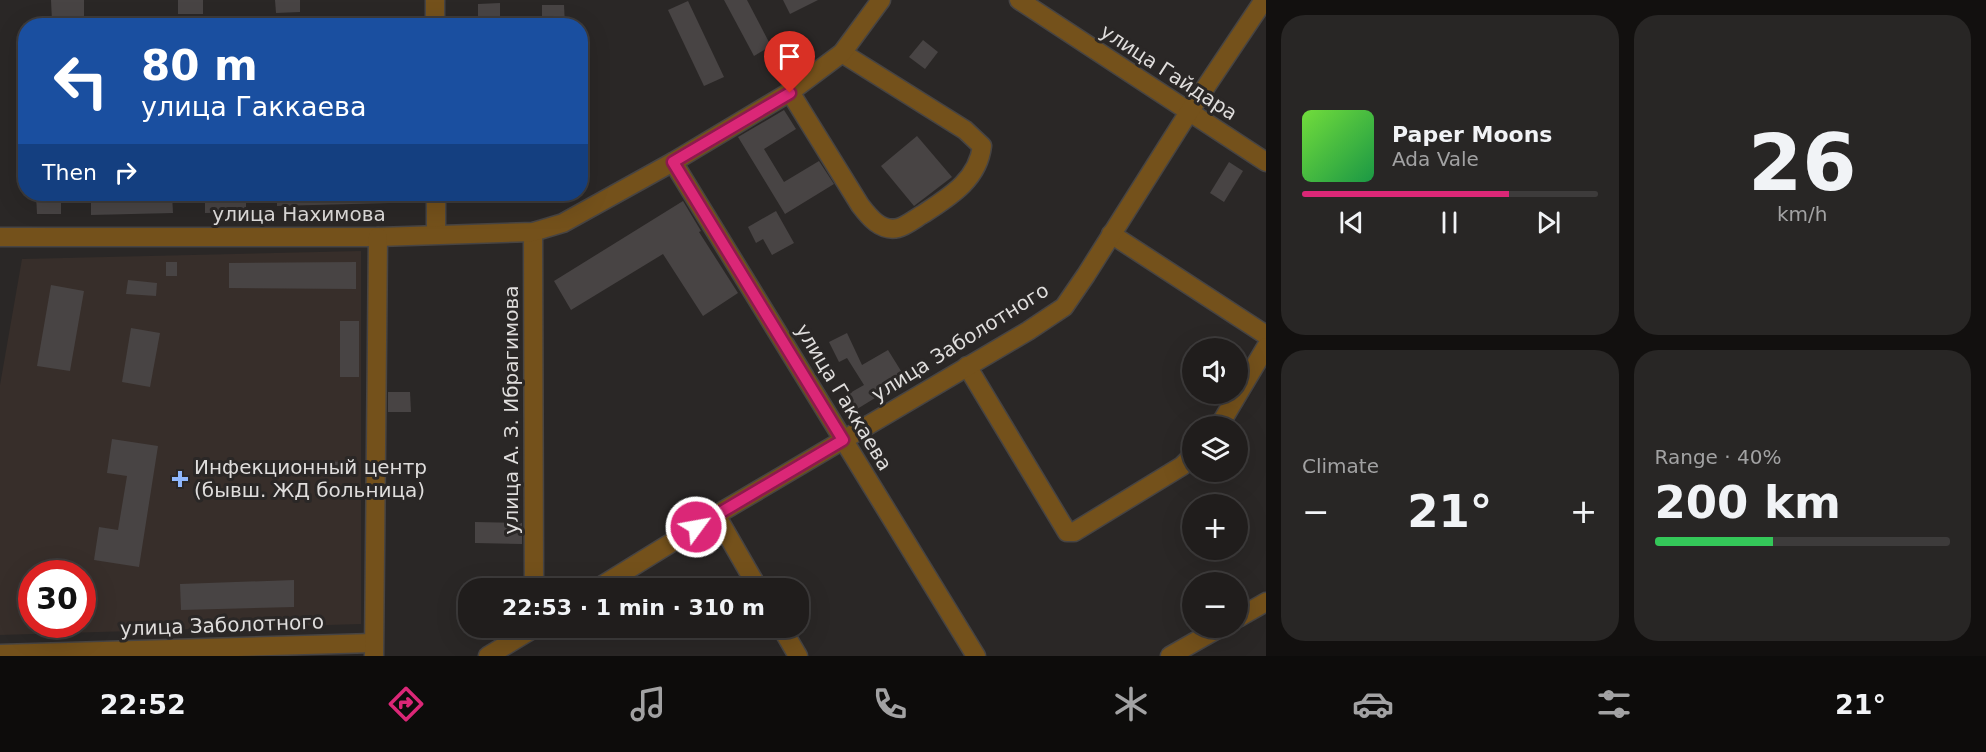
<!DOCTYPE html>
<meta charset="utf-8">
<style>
:root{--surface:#201d1c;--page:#282625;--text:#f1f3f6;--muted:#a2a2a3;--line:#3d3b3b;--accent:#db2777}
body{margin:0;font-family:"DejaVu Sans",sans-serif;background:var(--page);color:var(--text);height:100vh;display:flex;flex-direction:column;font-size:22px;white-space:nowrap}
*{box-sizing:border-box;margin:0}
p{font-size:20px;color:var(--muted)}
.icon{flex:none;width:33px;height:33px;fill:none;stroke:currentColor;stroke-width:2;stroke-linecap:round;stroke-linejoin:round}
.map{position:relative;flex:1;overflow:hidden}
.details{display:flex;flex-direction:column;gap:15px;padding:15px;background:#12100f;width:720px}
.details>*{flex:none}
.banner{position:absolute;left:18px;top:18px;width:570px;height:183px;border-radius:24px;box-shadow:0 6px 24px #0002,0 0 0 2px var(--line);background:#1a4fa0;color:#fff;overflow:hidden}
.controls{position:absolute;left:1182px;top:338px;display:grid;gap:12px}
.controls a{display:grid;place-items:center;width:66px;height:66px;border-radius:50%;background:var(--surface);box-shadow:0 6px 24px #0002,0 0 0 2px var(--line);font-size:30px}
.speed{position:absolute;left:18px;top:560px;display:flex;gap:12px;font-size:30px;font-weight:700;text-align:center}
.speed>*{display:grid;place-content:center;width:78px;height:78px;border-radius:50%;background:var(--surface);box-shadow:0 6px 24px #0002,0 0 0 2px var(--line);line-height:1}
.speed .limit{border:9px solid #d22;background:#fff;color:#111}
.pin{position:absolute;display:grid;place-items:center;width:51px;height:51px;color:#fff;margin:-62px -26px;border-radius:50% 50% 50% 0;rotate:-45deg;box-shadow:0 0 6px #0007}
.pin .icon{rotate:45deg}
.me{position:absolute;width:66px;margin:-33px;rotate:58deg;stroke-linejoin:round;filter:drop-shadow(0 0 4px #0008)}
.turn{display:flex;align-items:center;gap:21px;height:126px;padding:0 24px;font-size:27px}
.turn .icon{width:78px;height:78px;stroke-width:2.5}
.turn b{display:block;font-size:42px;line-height:51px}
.then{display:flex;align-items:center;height:57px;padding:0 24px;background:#0003;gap:12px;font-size:22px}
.big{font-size:45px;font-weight:700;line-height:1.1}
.details .widget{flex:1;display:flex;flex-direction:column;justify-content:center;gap:9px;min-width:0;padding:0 21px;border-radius:24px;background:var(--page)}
.details .dial{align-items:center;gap:0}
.dial b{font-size:78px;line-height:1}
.song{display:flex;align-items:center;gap:18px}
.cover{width:72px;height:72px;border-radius:9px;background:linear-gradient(135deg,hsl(100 70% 55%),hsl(140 70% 35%))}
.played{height:6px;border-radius:3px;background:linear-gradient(90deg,var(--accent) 70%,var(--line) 70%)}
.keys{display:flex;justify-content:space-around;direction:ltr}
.heat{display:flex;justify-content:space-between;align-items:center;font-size:33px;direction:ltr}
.charge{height:9px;border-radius:4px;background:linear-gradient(90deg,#34c759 40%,var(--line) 0)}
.details .tiles{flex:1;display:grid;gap:15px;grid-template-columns:repeat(2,1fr)}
.trip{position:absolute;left:458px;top:578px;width:351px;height:60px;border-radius:24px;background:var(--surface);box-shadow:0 6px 24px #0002,0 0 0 2px var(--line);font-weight:700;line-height:60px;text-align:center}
.tab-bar{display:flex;height:96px;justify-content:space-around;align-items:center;background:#0d0c0b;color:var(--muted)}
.tab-bar .icon{width:42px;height:42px}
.tab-bar .active{color:var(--accent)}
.tab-bar b{font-size:27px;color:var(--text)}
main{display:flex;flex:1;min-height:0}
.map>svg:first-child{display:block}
.built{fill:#372e2a;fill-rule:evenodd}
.building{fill:#484444}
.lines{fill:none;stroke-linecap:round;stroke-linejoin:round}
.minor-casing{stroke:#474443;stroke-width:21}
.minor{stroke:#74511b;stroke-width:18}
.route-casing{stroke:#8e194d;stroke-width:15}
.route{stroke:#db2777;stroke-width:10}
.poi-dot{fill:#90b8fd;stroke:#2a2726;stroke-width:2}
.labels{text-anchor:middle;stroke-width:6;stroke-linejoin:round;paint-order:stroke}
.street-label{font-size:20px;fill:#dfdddc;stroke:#2a2726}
.poi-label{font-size:20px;fill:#dfdddc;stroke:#2a2726;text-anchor:start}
</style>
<main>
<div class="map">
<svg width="1266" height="656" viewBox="0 0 1266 656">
<rect width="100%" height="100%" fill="#2a2726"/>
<path class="built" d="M 361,251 L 361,624 L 0,635 L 0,385 L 22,259 ZM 32,573 L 82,573 L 82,624 L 32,624 Z"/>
<g class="building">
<path d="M 51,0 L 84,0 L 84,24 L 55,26 L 55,21 L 52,21 Z"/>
<rect x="178" y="0" width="25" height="14"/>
<path d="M 275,0 L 300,0 L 300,12 L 276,13 Z"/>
<path d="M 724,0 L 747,0 L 771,46 L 754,56 Z"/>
<path d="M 783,0 L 818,0 L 790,14 Z"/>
<path d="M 688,1 L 724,77 L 704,86 L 668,10 Z"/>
<path d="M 500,3 L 500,23 L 478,24 L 478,4 Z"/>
<path d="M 542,5 L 564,5 L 565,25 L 542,25 Z"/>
<path d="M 923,40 L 938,52 L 925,69 L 909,57 Z"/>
<path d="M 784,110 L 796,129 L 764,149 L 784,182 L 819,161 L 834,184 L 785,214 L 738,137 Z"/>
<path d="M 917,136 L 952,177 L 914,206 L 881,166 Z"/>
<path d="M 1229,162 L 1243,171 L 1224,202 L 1210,193 Z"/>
<path d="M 36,194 L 61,194 L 61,214 L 37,214 Z"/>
<path d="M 91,194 L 172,194 L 173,213 L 91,215 Z"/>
<path d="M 205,194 L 246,194 L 246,212 L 205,213 Z"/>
<path d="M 277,194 L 390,194 L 390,203 L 277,206 Z"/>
<path d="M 683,201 L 701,231 L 699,232 L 738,293 L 703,316 L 663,254 L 571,310 L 554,281 Z"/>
<path d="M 776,211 L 794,243 L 772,255 L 763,239 L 756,243 L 748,227 Z"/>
<rect x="166" y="262" width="11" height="14"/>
<path d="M 356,262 L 356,289 L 229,288 L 229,263 Z"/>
<path d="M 128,280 L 157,283 L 156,296 L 126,294 Z"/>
<path d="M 51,285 L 84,291 L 70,371 L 37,366 Z"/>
<rect x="340" y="321" width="19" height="56"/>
<path d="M 131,328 L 160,333 L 150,387 L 122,382 Z"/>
<path d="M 847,333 L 862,365 L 888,350 L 906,379 L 849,414 L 841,398 L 864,385 L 847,358 L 839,362 L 829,342 Z"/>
<path d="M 388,392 L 410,392 L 411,412 L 388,412 Z"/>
<path d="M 112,439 L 158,446 L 139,567 L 94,560 L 99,527 L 118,530 L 127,476 L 107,473 Z"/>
<path d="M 326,461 L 342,462 L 341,475 L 324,473 Z"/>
<path d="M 475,522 L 522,523 L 522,544 L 475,543 Z"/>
<path d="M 294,580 L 294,607 L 181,610 L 180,584 Z"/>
</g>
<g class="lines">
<g class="minor-casing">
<g id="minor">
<path d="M 435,0 L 435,26"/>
<path d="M 1019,0 L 1266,162"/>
<path d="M 790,92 L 860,205 C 869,217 881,232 898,228 C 906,226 916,218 923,214 C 949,197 978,180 982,146 L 965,130 L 842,53"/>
<path d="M 673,162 L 976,656"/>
<path d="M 436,194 L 436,234"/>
<path d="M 533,232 L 534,588"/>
<path d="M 1111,234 L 1266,335"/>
<path d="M 0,237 L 378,237 L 533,232 L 563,223 L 673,162 L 790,92 L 842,53 L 881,0"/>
<path d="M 967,366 L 1067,532 L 1074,532 L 1182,466 L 1192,456"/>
<path d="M 1219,426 L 1266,347"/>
<path d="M 716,515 L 758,588"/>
<path d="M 598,588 L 716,515 L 1028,331 L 1064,307 L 1086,275 L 1189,112 L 1264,0"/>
<path d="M 1238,618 L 1266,602"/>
<path d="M 781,627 L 798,656"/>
<path d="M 0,654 L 373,643"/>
<path d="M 374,656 L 378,237"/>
<path d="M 488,656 L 536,627"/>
<path d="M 1170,656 L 1221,627"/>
</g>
</g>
<use href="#minor" class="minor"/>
</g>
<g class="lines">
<g class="route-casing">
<path id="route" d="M 696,527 L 843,440 L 673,162 L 790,93"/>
</g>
<use href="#route" class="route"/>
</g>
<path class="poi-dot" d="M177 470h6v6h6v6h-6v6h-6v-6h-6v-6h6z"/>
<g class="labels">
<g class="street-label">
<text transform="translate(1169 72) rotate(33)" y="7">улица Гайдара</text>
<text x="299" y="221">улица Нахимова</text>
<text transform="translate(960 342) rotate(-32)" y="7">улица Заболотного</text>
<text transform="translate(844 397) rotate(59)" y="7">улица Гаккаева</text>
<text transform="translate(511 410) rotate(-90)" y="7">улица А. З. Ибрагимова</text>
<text transform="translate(222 625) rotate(-2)" y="7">улица Заболотного</text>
</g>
<g class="poi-label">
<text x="194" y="474">Инфекционный центр<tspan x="194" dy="23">(бывш. ЖД больница)</tspan></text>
</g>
</g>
</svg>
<div class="controls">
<a><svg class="icon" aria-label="sound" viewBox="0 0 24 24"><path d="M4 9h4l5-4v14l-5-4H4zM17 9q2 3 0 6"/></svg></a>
<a><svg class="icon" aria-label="layers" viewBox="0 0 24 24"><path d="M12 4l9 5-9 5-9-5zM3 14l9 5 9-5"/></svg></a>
<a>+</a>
<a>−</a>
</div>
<div class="speed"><div class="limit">30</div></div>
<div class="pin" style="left:790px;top:93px;background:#d93025"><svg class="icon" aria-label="arrive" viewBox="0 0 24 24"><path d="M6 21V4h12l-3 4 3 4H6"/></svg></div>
<svg class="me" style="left:696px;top:527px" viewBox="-20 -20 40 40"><circle r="17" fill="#db2777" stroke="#fff" stroke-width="3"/><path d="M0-11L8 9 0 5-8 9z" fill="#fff"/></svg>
<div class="trip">22:53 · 1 min · 310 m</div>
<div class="banner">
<div class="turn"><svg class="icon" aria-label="left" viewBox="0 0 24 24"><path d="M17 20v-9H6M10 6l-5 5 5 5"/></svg><div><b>80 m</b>улица Гаккаева</div></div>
<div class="then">Then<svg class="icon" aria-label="right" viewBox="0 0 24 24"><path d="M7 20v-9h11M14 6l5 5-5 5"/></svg></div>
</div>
</div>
<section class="details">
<div class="tiles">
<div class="widget">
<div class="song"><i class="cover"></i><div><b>Paper Moons</b><p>Ada Vale</p></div></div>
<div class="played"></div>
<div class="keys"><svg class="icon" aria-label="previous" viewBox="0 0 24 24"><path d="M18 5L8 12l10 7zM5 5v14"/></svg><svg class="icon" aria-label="pause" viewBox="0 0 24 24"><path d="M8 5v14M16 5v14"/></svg><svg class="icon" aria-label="next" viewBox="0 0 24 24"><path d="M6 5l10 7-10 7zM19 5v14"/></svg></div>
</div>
<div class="widget dial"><b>26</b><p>km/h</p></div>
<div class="widget"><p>Climate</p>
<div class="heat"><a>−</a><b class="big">21°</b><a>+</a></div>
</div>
<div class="widget"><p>Range · 40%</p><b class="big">200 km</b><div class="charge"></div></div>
</div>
</section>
</main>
<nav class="tab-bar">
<b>22:52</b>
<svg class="icon active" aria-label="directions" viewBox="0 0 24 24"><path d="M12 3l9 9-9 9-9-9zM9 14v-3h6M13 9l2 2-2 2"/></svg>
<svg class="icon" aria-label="music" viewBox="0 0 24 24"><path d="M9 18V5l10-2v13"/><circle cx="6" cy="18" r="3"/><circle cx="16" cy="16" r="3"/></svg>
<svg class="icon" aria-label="phone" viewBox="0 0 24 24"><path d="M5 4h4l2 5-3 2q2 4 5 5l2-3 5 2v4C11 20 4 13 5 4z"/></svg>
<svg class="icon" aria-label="climate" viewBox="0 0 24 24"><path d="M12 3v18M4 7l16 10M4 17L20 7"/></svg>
<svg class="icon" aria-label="car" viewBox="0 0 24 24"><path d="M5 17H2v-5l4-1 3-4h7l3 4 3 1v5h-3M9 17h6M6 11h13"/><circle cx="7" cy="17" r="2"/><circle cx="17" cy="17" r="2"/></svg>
<svg class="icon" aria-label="filters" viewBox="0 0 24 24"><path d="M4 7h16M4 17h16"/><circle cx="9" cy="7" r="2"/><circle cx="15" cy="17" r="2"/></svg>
<b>21°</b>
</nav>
